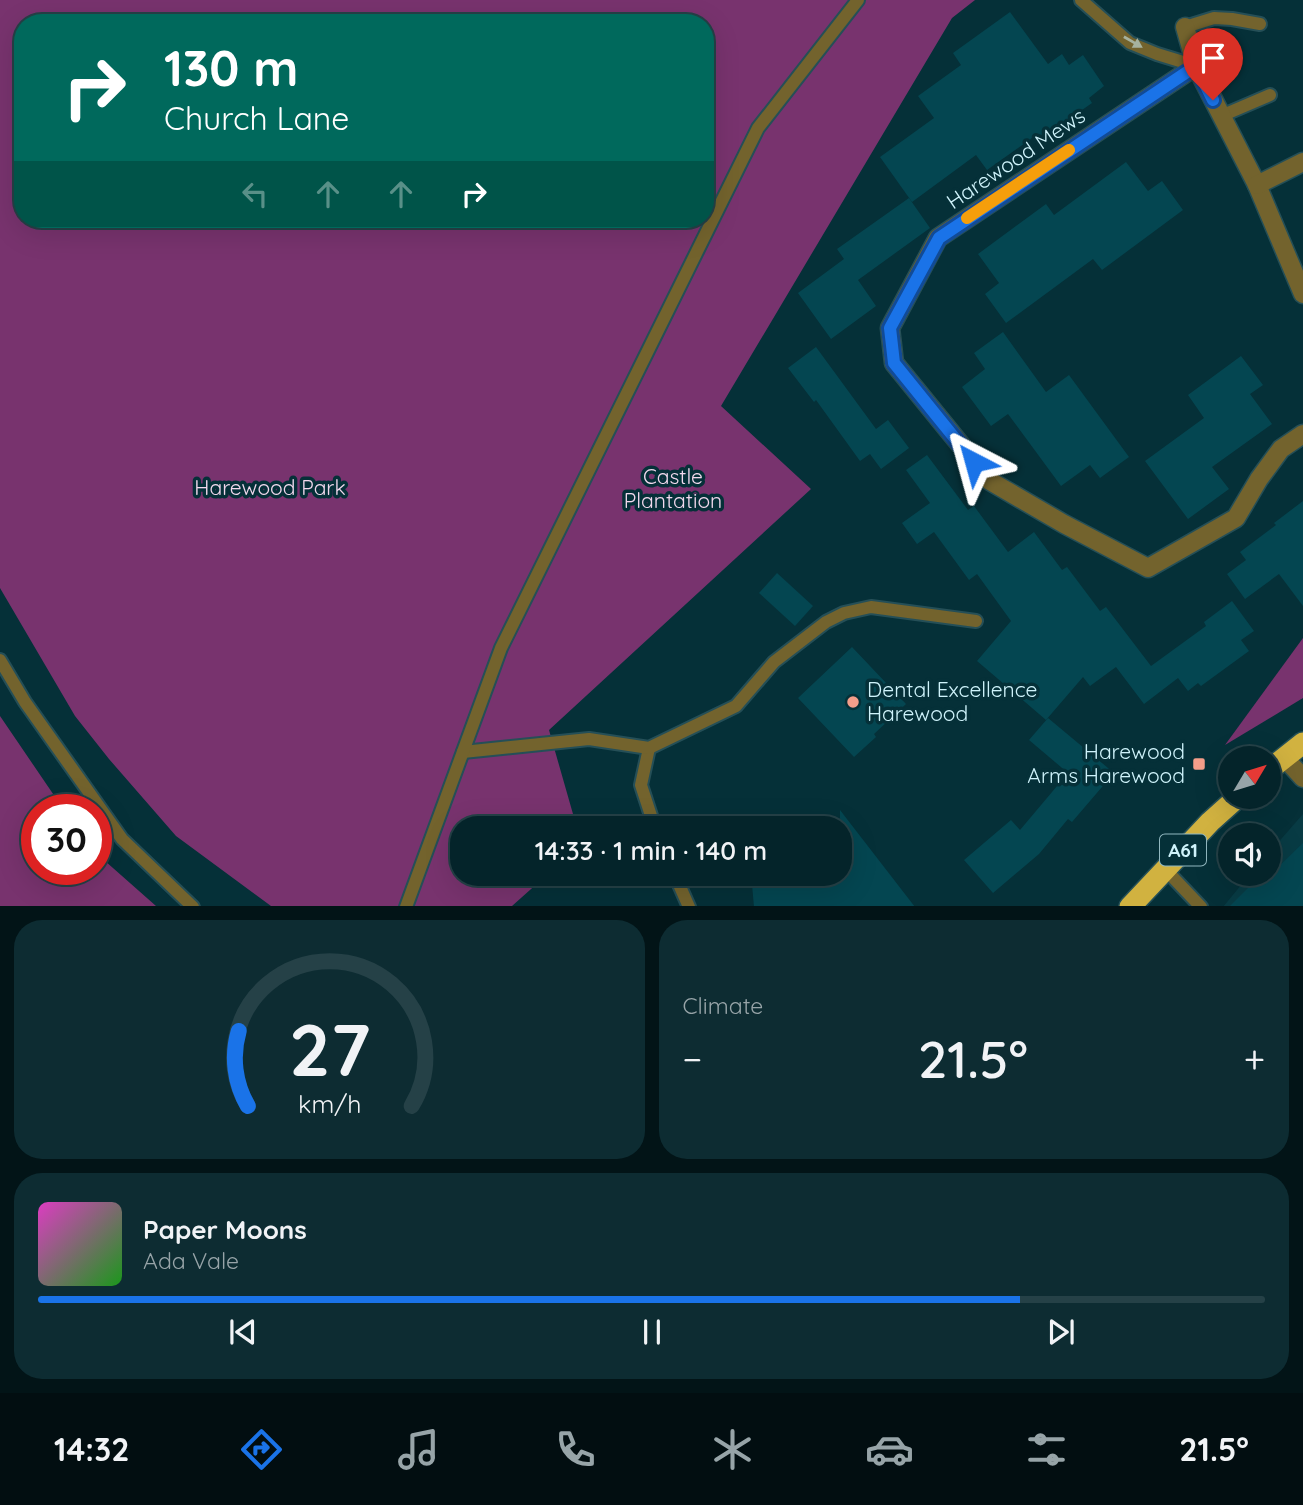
<!DOCTYPE html>
<meta charset="utf-8">
<style>
:root{--surface:#04242a;--page:#0d2c32;--text:#f1f3f6;--muted:#97a4a8;--line:#254147;--accent:#1a73e8}
body{margin:0;font-family:Quicksand,sans-serif;background:var(--page);color:var(--text);height:100vh;display:flex;flex-direction:column;font-size:26px;white-space:nowrap}
*{box-sizing:border-box;margin:0}
p{font-size:23px;color:var(--muted)}
.icon{flex:none;width:38px;height:38px;fill:none;stroke:currentColor;stroke-width:2;stroke-linecap:round;stroke-linejoin:round}
.map{position:relative;height:906px;overflow:hidden}
.drawer{display:flex;flex-direction:column;gap:14px;padding:14px;background:#021417;flex:1}
.drawer>*{flex:none}
.banner{position:absolute;left:14px;top:14px;width:700px;height:214px;border-radius:28px;box-shadow:0 7px 28px #0002,0 0 0 2px var(--line);background:#00695c;color:#fff;overflow:hidden}
.needle{width:46px;rotate:52deg}
.buttons{position:absolute;left:1218px;top:746px;display:grid;gap:14px}
.buttons a{display:grid;place-items:center;width:63px;height:63px;border-radius:50%;background:var(--surface);box-shadow:0 7px 28px #0002,0 0 0 2px var(--line);font-size:35px}
.speed{position:absolute;left:21px;top:794px;display:flex;gap:14px;font-size:35px;font-weight:700;text-align:center}
.speed>*{display:grid;place-content:center;width:91px;height:91px;border-radius:50%;background:var(--surface);box-shadow:0 7px 28px #0002,0 0 0 2px var(--line);line-height:1}
.speed .limit{border:10px solid #d22;background:#fff;color:#111}
.pin{position:absolute;display:grid;place-items:center;width:60px;height:60px;color:#fff;margin:-72px -30px;border-radius:50% 50% 50% 0;rotate:-45deg;box-shadow:0 0 7px #0007}
.pin .icon{rotate:45deg}
.me{position:absolute;width:77px;margin:-38px;rotate:321deg;stroke-linejoin:round;filter:drop-shadow(0 0 5px #0008)}
.turn{display:flex;align-items:center;gap:24px;height:147px;padding:0 35px;font-size:32px}
.turn .icon{width:91px;height:91px;stroke-width:2.5}
.turn b{display:block;font-size:49px;line-height:60px}
.lanes{display:flex;align-items:center;height:66px;padding:0 35px;background:#0003;justify-content:center;gap:35px;direction:ltr}
.lanes .off{opacity:.35}
.big{font-size:52px;font-weight:600;line-height:1.1}
.drawer .widget{flex:1;display:flex;flex-direction:column;justify-content:center;gap:10px;min-width:0;padding:0 24px;border-radius:28px;background:var(--page)}
.drawer .dial{align-items:center;gap:0}
.dial svg{height:182px;overflow:visible;fill:none;stroke:var(--line);stroke-width:7;stroke-linecap:round;text-anchor:middle}
.dial text{fill:var(--text);stroke:none}
.song{display:flex;align-items:center;gap:21px}
.cover{width:84px;height:84px;border-radius:10px;background:linear-gradient(135deg,hsl(310 70% 55%),hsl(120 70% 35%))}
.played{height:7px;border-radius:4px;background:linear-gradient(90deg,var(--accent) 80%,var(--line) 80%)}
.keys{display:flex;justify-content:space-around;direction:ltr}
.heat{display:flex;justify-content:space-between;align-items:center;font-size:38px;direction:ltr}
.drawer .tiles{flex:1;display:grid;gap:14px;grid-template-columns:1fr 1fr}
.widget:last-child{grid-column:span 2}
.trip{position:absolute;left:450px;top:816px;width:402px;height:70px;border-radius:28px;background:var(--surface);box-shadow:0 7px 28px #0002,0 0 0 2px var(--line);font-weight:600;line-height:70px;text-align:center}
.tabs{display:flex;height:112px;justify-content:space-around;align-items:center;background:#020e11;color:var(--muted)}
.tabs .icon{width:49px;height:49px}
.tabs .current{color:var(--accent)}
.tabs b{font-size:32px;color:var(--text)}
.map>svg:first-child{display:block}
.built{fill:#083b44}
.green{fill:#78336e;fill-rule:evenodd}
.building{fill:#044651}
.lines{fill:none;stroke-linecap:round;stroke-linejoin:round}
.lane-casing{stroke:#254f57;stroke-width:16}
.street-casing{stroke:#254f57;stroke-width:21}
.highway-casing{stroke:#254f57;stroke-width:24}
.lane{stroke:#73632d;stroke-width:12}
.street{stroke:#73632d;stroke-width:18}
.highway{stroke:#d1b240;stroke-width:21}
.oneway{fill:#a6b29e}
.route-casing{stroke:#114b97;stroke-width:18}
.route{stroke:#1a73e8;stroke-width:12}
.slow{stroke:#f59e0b;stroke-width:12}
.poi-dot{fill:#f49e8a;stroke:#053038;stroke-width:2.5}
.labels{text-anchor:middle;stroke-width:7;stroke-linejoin:round;paint-order:stroke}
.shield{fill:#053038;stroke:#92b8c0;stroke-width:2}
.shield-label{font-size:19px;font-weight:bold;fill:#cff3fb}
.street-label{font-size:21px;fill:#cff3fb;stroke:#053038}
.park-label{font-size:21px;fill:#f3d9ee;stroke:#053038}
.poi-label{font-size:21px;fill:#cff3fb;stroke:#053038;text-anchor:start}
</style>
<div class="map">
<svg width="1303" height="907" viewBox="0 0 1303 907">
<rect width="100%" height="100%" fill="#053038"/>
<path class="built" d="M 1303,814 L 1303,906 L 1223,907 L 1251,873 L 1269,873 L 1269,853 Z"/>
<g class="green">
<path d="M 0,0 L 975,0 L 952,18 L 721,406 L 811,489 L 549,730 L 577,828 L 462,828 L 462,873 L 549,873 L 512,906 L 271,906 L 176,836 L 109,759 L 75,716 L 0,588 ZM 23,23 L 705,23 L 705,219 L 23,219 Z"/>
<path d="M 1303,638 L 1303,698 L 1225,745 Z"/>
<path d="M 0,716 L 64,810 L 37,810 L 37,870 L 96,870 L 96,853 L 156,906 L 0,906 Z"/>
</g>
<g class="building">
<path d="M 1010,12 L 1048,64 L 1062,54 L 1069,65 L 1083,55 L 1104,86 L 1089,98 L 1092,103 L 1035,143 L 1032,138 L 987,170 L 976,155 L 912,202 L 880,157 L 934,118 L 918,96 L 961,65 L 953,53 Z"/>
<path d="M 1126,162 L 1148,191 L 1162,181 L 1183,210 L 1102,270 L 1093,259 L 1006,323 L 985,294 L 999,283 L 978,254 L 1046,204 L 1054,215 Z"/>
<path d="M 909,198 L 930,228 L 858,280 L 876,306 L 831,339 L 798,293 L 844,259 L 837,249 Z"/>
<path d="M 1003,332 L 1046,392 L 1069,375 L 1129,457 L 1100,478 L 1090,465 L 1061,486 L 1008,414 L 991,426 L 962,387 L 985,369 L 974,353 Z"/>
<path d="M 816,347 L 876,429 L 888,420 L 909,448 L 881,469 L 870,454 L 860,461 L 816,400 L 814,402 L 788,368 Z"/>
<path d="M 1241,356 L 1263,385 L 1250,394 L 1272,424 L 1212,467 L 1229,489 L 1188,519 L 1145,461 L 1204,418 L 1188,395 Z"/>
<path d="M 927,455 L 968,510 L 974,506 L 1008,552 L 1034,532 L 1062,570 L 1067,567 L 1100,611 L 1106,607 L 1151,666 L 1206,626 L 1204,622 L 1232,601 L 1254,631 L 1241,640 L 1249,651 L 1201,686 L 1198,683 L 1188,691 L 1178,678 L 1144,704 L 1116,667 L 1090,686 L 1083,677 L 1046,720 L 977,661 L 1011,621 L 977,574 L 969,580 L 934,532 L 917,544 L 902,523 L 930,503 L 906,470 Z"/>
<path d="M 1303,501 L 1303,606 L 1279,574 L 1245,599 L 1227,574 L 1246,560 L 1240,552 L 1276,525 L 1274,523 Z"/>
<path d="M 777,573 L 813,606 L 795,626 L 759,593 Z"/>
<path d="M 852,647 L 906,704 L 874,734 L 876,737 L 854,757 L 798,698 Z"/>
<path d="M 1048,718 L 1114,773 L 1072,822 L 1068,819 L 1039,854 L 993,893 L 964,860 L 1011,820 L 1020,830 L 1068,773 L 1029,740 Z"/>
<path d="M 840,810 L 915,907 L 754,907 L 751,873 L 840,873 Z"/>
<path d="M 1303,843 L 1303,907 L 1229,907 L 1263,873 L 1269,873 L 1269,869 L 1272,873 Z"/>
</g>
<g class="lines">
<g class="lane-casing">
<g id="lane">
<path d="M 1081,0 L 1130,43 L 1157,54 L 1196,66"/>
<path d="M 1185,27 L 1214,18 L 1232,19 L 1260,24"/>
<path d="M 1221,116 L 1270,95"/>
<path d="M 0,660 L 25,702 L 122,839 L 193,907"/>
<path d="M 649,748 L 641,785 L 655,828"/>
<path d="M 463,752 L 589,739 L 649,748 L 736,706 L 774,662 L 826,622 L 844,613 L 871,607 L 976,621"/>
<path d="M 1165,869 L 1201,907"/>
<path d="M 674,873 L 689,907"/>
<path d="M 406,907 L 501,648 L 758,128 L 858,0"/>
</g>
</g>
<g class="street-casing">
<g id="street">
<path d="M 1185,27 L 1196,66 L 1257,185 L 1303,294"/>
<path d="M 1196,66 L 938,238 L 890,328 L 894,363 L 990,481 L 1064,524 L 1148,568 L 1236,518 L 1259,479 L 1281,449 L 1303,434"/>
<path d="M 1257,185 L 1303,162"/>
<path d="M 1284,757 L 1303,778"/>
</g>
</g>
<g class="highway-casing">
<g id="highway">
<path d="M 1269,770 L 1303,743"/>
<path d="M 1130,907 L 1210,822 L 1239,796"/>
</g>
</g>
<use href="#lane" class="lane"/>
<use href="#street" class="street"/>
<use href="#highway" class="highway"/>
</g>
<defs><path id="oneway-solid" d="M-6-.8H1V-3.2L6.5 0L1 3.2V.8H-6Z" transform="scale(1.75)"/></defs>
<use class="oneway" href="#oneway-solid" transform="translate(1133 42) rotate(30)"/>
<g class="lines">
<g class="route-casing">
<path id="route" d="M 974,462 L 894,363 L 890,328 L 939,238 L 1196,66 L 1213,100"/>
</g>
<use href="#route" class="route"/>
<path class="slow" d="M 967,218 L 1069,150"/>
</g>
<g class="poi-dot">
<circle cx="853" cy="702" r="7"/>
<rect x="1192" y="757" width="14" height="14" rx="3.5"/>
</g>
<g class="labels">
<rect class="shield" x="1160" y="834.5" width="46" height="31" rx="5"/>
<g class="shield-label">
<text x="1183" y="857">A61</text>
</g>
<g class="street-label">
<text transform="translate(1016 159) rotate(-34)" y="7">Harewood Mews</text>
</g>
<g class="park-label">
<text x="673" y="484">Castle<tspan x="673" dy="24">Plantation</tspan></text>
<text x="270" y="495">Harewood Park</text>
</g>
<g class="poi-label">
<text x="867" y="697">Dental Excellence<tspan x="867" dy="24">Harewood</tspan></text>
<text x="1185" y="759" text-anchor="end">Harewood<tspan x="1185" dy="24">Arms Harewood</tspan></text>
</g>
</g>
</svg>
<div class="buttons">
<a><svg class="needle" viewBox="-14 -14 28 28"><path d="M0-13l5 13h-10z" fill="#e53935"/><path d="M0 13l5-13h-10z" fill="#97a4a8"/></svg></a>
<a><svg class="icon" aria-label="sound" viewBox="0 0 24 24"><path d="M4 9h4l5-4v14l-5-4H4zM17 9q2 3 0 6"/></svg></a>
</div>
<div class="speed"><div class="limit">30</div></div>
<div class="pin" style="left:1213px;top:100px;background:#d93025"><svg class="icon" aria-label="arrive" viewBox="0 0 24 24"><path d="M6 21V4h12l-3 4 3 4H6"/></svg></div>
<svg class="me" style="left:974px;top:462px" viewBox="-20 -20 40 40"><path d="M0-17L14 15 0 8-14 15z" fill="#1a73e8" stroke="#fff" stroke-width="4"/></svg>
<div class="trip">14:33 · 1 min · 140 m</div>
<div class="banner">
<div class="turn"><svg class="icon" aria-label="right" viewBox="0 0 24 24"><path d="M7 20v-9h11M14 6l5 5-5 5"/></svg><div><b>130 m</b>Church Lane</div></div>
<div class="lanes"><svg class="icon off" aria-label="left" viewBox="0 0 24 24"><path d="M17 20v-9H6M10 6l-5 5 5 5"/></svg><svg class="icon off" aria-label="ahead" viewBox="0 0 24 24"><path d="M12 20V5M6 11l6-6 6 6"/></svg><svg class="icon off" aria-label="ahead" viewBox="0 0 24 24"><path d="M12 20V5M6 11l6-6 6 6"/></svg><svg class="icon" aria-label="right" viewBox="0 0 24 24"><path d="M7 20v-9h11M14 6l5 5-5 5"/></svg></div>
</div>
</div>
<section class="drawer">
<div class="tiles">
<div class="widget dial"><svg viewBox="0 0 100 80">
<path d="M14 69A42 42 0 1 1 86 69"/>
<path d="M14 69A42 42 0 0 1 10 36" stroke="#1a73e8"/>
<text x="50" y="56" font-size="32" font-weight="700">27</text>
<text x="50" y="72" font-size="11">km/h</text>
</svg></div>
<div class="widget"><p>Climate</p>
<div class="heat"><a>−</a><b class="big">21.5°</b><a>+</a></div>
</div>
<div class="widget">
<div class="song"><i class="cover"></i><div><b>Paper Moons</b><p>Ada Vale</p></div></div>
<div class="played"></div>
<div class="keys"><svg class="icon" aria-label="previous" viewBox="0 0 24 24"><path d="M18 5L8 12l10 7zM5 5v14"/></svg><svg class="icon" aria-label="pause" viewBox="0 0 24 24"><path d="M8 5v14M16 5v14"/></svg><svg class="icon" aria-label="next" viewBox="0 0 24 24"><path d="M6 5l10 7-10 7zM19 5v14"/></svg></div>
</div>
</div>
</section>
<nav class="tabs">
<b>14:32</b>
<svg class="icon current" aria-label="directions" viewBox="0 0 24 24"><path d="M12 3l9 9-9 9-9-9zM9 14v-3h6M13 9l2 2-2 2"/></svg>
<svg class="icon" aria-label="music" viewBox="0 0 24 24"><path d="M9 18V5l10-2v13"/><circle cx="6" cy="18" r="3"/><circle cx="16" cy="16" r="3"/></svg>
<svg class="icon" aria-label="phone" viewBox="0 0 24 24"><path d="M5 4h4l2 5-3 2q2 4 5 5l2-3 5 2v4C11 20 4 13 5 4z"/></svg>
<svg class="icon" aria-label="climate" viewBox="0 0 24 24"><path d="M12 3v18M4 7l16 10M4 17L20 7"/></svg>
<svg class="icon" aria-label="car" viewBox="0 0 24 24"><path d="M5 17H2v-5l4-1 3-4h7l3 4 3 1v5h-3M9 17h6M6 11h13"/><circle cx="7" cy="17" r="2"/><circle cx="17" cy="17" r="2"/></svg>
<svg class="icon" aria-label="filters" viewBox="0 0 24 24"><path d="M4 7h16M4 17h16"/><circle cx="9" cy="7" r="2"/><circle cx="15" cy="17" r="2"/></svg>
<b>21.5°</b>
</nav>
